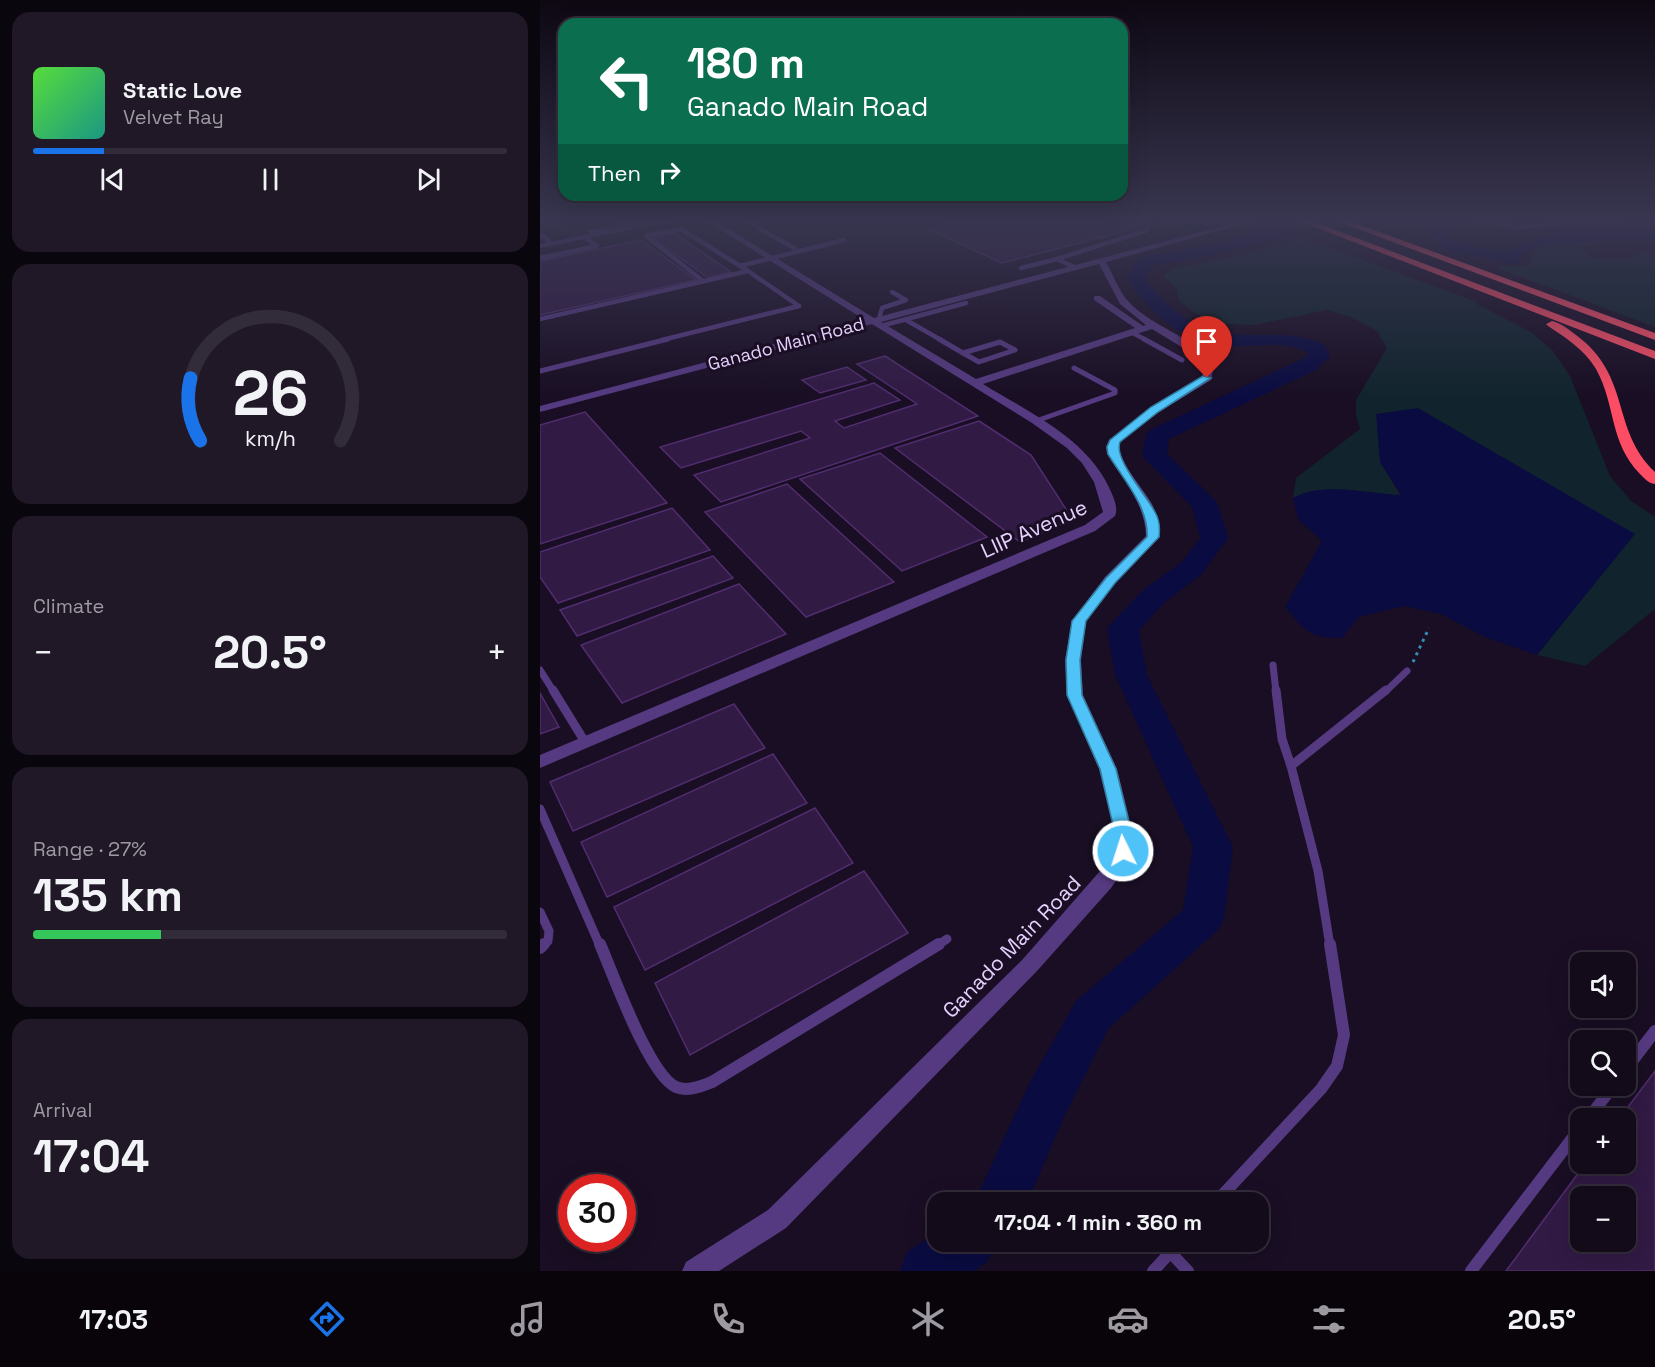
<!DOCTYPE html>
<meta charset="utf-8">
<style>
:root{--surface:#130a1a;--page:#201827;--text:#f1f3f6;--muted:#9d9aa2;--line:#322b39;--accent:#1a73e8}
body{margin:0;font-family:"Space Grotesk",sans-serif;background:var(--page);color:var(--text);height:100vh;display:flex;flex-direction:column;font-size:22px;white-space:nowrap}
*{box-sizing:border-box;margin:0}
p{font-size:20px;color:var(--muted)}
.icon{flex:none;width:33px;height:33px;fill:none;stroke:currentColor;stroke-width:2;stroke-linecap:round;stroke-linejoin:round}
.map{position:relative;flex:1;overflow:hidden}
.drawer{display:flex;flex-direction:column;gap:12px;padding:12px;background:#0a060e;width:540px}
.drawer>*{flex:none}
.guide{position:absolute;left:18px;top:18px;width:570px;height:183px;border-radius:18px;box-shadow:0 6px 24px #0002,0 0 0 2px var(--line);background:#0b6e4f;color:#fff;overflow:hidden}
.buttons{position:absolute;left:1030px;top:952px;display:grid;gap:12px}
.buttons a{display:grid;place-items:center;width:66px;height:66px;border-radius:12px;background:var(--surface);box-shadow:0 6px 24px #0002,0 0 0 2px var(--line);font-size:30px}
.speed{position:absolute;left:18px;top:1174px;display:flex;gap:12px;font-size:30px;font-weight:700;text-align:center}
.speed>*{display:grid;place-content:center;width:78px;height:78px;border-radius:50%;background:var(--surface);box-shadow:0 6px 24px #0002,0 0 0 2px var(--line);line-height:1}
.speed .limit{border:9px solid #d22;background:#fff;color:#111}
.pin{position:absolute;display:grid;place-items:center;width:51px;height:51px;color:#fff;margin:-62px -26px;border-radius:50% 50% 50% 0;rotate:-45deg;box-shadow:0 0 6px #0007}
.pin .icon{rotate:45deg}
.me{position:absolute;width:66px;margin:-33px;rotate:356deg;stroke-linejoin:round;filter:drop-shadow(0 0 4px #0008)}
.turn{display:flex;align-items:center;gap:21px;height:126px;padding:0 30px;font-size:27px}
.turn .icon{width:78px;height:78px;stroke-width:2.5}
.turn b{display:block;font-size:42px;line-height:51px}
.then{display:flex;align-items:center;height:57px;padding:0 30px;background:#0003;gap:12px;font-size:22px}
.big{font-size:45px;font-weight:600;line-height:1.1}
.drawer .card{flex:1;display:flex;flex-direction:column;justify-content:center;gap:9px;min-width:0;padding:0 21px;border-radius:18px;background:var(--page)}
.drawer .dial{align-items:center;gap:0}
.dial svg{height:156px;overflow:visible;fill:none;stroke:var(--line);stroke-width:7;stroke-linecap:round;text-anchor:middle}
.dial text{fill:var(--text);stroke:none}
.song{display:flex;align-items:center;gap:18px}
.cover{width:72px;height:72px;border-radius:9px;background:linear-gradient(135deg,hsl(110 70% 55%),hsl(170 70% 35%))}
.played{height:6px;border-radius:3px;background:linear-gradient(90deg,var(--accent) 15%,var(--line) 15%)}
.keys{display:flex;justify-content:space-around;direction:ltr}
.heat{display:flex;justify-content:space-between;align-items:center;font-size:33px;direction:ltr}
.charge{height:9px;border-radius:4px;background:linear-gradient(90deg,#34c759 27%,var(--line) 0)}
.trip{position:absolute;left:387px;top:1192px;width:342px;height:60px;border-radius:18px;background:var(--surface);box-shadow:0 6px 24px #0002,0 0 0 2px var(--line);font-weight:600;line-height:60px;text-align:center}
.menu{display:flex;height:96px;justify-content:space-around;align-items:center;background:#08040a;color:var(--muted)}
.menu .icon{width:42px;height:42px}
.menu .current{color:var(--accent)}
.menu b{font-size:27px;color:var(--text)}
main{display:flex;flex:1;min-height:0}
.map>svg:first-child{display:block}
.green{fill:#11242d}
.water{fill:#0a0b40}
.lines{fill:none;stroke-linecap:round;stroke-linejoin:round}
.river{fill:#0a0b40;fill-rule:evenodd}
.building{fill:#311a44;stroke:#512d6f;stroke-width:1.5;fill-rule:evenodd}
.path{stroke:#308db3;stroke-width:3;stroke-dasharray:3 4.5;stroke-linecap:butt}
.service-far4{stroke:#553a81;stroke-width:4.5}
.service-far3{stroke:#553a81;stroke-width:5}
.service-far2{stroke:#553a81;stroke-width:7}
.service-far1{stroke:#553a81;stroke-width:9}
.service{stroke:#553a81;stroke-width:12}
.minor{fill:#553a81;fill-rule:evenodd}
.tertiary{fill:#553a81;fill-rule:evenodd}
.motorway{fill:#fd4d65;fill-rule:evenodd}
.route{fill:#4fc3f7;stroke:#337fa1;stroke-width:1.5}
.labels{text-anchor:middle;stroke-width:6;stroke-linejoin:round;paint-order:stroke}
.far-street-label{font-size:18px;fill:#e6d1fe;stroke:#190e23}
.street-label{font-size:21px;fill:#e6d1fe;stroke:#190e23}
</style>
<main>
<section class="drawer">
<div class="card">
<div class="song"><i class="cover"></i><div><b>Static Love</b><p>Velvet Ray</p></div></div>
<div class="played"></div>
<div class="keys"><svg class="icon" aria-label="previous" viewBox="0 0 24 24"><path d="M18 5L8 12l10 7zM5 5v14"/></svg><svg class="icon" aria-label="pause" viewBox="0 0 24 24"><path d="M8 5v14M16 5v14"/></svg><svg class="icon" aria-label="next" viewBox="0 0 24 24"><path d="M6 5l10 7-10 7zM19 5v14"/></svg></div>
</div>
<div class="card dial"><svg viewBox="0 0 100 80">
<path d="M14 69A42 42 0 1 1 86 69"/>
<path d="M14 69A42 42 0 0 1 9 37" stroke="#1a73e8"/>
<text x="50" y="56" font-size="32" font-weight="700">26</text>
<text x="50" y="72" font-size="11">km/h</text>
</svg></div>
<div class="card"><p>Climate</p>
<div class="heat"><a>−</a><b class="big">20.5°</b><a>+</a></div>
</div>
<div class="card"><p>Range · 27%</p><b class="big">135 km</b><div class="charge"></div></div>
<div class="card"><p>Arrival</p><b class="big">17:04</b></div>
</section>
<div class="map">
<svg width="1115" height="1271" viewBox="0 0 1115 1271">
<rect width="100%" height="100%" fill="#190e23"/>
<g class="green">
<path d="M 615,220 L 700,220 L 647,233 Z"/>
<path d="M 761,237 L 937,302 L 935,303 L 991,332 L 1013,351 L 1030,376 L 1070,476 L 1091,501 L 1115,517 L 1115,609 L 1045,666 L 997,655 L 1094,534 L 840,462 L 861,496 C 828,493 784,482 753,498 L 756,478 L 820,429 L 816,415 L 816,400 L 847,348 L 837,331 L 813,318 L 787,310 L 714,325 L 669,323 L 639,301 L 637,289 L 623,276 L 632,269 L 707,254 Z"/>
<path d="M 1052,238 L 1061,243 L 1039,247 L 1055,259 L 1092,258 L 1102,252 L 1115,255 L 1115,327 L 957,268 C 967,264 978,268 988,265 L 995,249 L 1016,240 Z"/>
</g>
<path class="water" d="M 878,408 L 1095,534 L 997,655 L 945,637 L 901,614 L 864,606 L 819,617 L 802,638 C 768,638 766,631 745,607 L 782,541 L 758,519 L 753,498 C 784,481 827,494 861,495 L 840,462 L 836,414 Z"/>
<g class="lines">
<g class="river">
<path d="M 752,220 L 773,220 C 756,241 641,261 611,266 L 605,279 C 632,317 666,335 712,335 C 738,335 761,333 785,345 L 790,356 L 776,370 L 629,439 L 627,454 L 674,499 L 678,505 L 688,538 L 662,574 L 625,602 L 599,630 L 607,675 L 693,847 L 684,918 L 678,930 L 568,1029 L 524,1117 L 487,1203 L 434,1203 L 489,1084 L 536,1001 L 643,910 L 653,847 L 575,675 L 567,628 L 603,590 L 642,562 L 660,538 L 652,507 L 602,456 L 606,435 L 610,430 L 760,360 L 769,354 C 754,339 705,348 683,346 C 641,341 610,313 587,279 L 598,258 L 684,242 Z"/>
<path d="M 878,220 L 895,220 L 917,242 L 968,253 C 987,225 1082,230 1115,229 L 1115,239 L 1013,243 L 986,251 L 979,263 L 973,264 L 905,250 Z"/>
<path d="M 398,1231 L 398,1242 L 456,1242 L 448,1261 L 435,1271 L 360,1271 L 368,1251 Z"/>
</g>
</g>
<g class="building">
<path d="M 427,220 L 595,220 L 610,225 L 462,263 L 388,229 Z"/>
<path d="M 134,233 L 191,272 L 168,278 L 113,238 Z"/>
<path d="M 101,240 L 156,280 L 0,315 L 0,261 Z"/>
<path d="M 345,356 L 438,416 L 181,502 L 154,475 L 270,438 L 261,431 L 141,468 L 120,447 L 334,383 L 360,400 L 295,421 L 304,428 L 377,404 L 317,364 Z"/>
<path d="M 307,367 L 326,380 L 280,393 L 262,380 Z"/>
<path d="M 45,412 L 127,503 L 0,544 L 0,425 Z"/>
<path d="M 439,421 L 491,455 L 533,520 L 480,542 L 355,448 Z"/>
<path d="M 340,453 L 447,537 L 362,571 L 260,479 Z"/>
<path d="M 247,484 L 354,582 L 266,617 L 165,512 Z"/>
<path d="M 132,508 L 170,550 L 18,603 L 0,577 L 0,552 Z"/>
<path d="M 173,556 L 193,578 L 37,636 L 20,610 Z"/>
<path d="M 199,584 L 246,634 L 82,703 L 41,645 Z"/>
<path d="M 0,693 L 19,727 L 0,734 Z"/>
<path d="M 194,704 L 225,748 L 33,831 L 10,782 Z"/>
<path d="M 233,754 L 267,803 L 67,897 L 41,842 Z"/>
<path d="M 275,808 L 313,863 L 105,970 L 74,907 Z"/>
<path d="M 324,871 L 368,933 L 150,1055 L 115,983 Z"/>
<path d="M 1115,1071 L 1115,1271 L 966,1271 L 1045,1164 L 1086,1164 L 1086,1119 L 1079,1119 ZM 1041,1197 L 1086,1197 L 1086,1242 L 1041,1242 Z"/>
</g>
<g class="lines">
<path class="path" d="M 873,662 L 889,628"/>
<g class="service-far4">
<path d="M 205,220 L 259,251"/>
<path d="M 50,232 L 110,220"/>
<path d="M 0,237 L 4,236 L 11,244"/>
<path d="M 0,258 L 57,246 L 45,237"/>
<path d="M 200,266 L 304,240"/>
<path d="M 534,267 L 517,259 L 608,230"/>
<path d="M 481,268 L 517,259"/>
<path d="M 163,281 L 106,236 L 141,229 L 208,271"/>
<path d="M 0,319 L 208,271 L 259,306"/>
<path d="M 339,319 L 342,308 L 366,300 L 352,292"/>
<path d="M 366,320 L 401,340"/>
<path d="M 341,326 L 426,303"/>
<path d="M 591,332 L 606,340"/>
<path d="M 122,340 L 259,306"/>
</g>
<g class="service-far3">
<path d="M 399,339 L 423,353"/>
<path d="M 604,339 L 642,360"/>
<path d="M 460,342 L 475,350 L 439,362 L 423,353 Z"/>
<path d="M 0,371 L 128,339"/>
<path d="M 496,421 L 575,393 L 575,390 L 534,368"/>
</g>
<g class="service-far2">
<path d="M 733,665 L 736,692"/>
<path d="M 0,670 L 14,692"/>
<path d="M 845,692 L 867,671"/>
</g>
<g class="service-far1">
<path d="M 13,690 L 45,742"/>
<path d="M 736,690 L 742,739 L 751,766"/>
<path d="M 0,809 L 60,946"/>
<path d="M 0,912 L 9,931 L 8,941 L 3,946"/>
<path d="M 396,946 L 407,939"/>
<path d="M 790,946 L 778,871 L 751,766 L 846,690"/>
</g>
<g class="service">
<path d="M 60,944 C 73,974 109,1075 136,1087 C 148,1092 161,1086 172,1082 L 399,944"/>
<path d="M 0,948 L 4,944"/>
<path d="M 1086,1069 L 1115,1031"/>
<path d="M 1048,1119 L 1073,1086"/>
<path d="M 675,1203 L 781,1089 L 797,1066 L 804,1035 L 790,944"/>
<path d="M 631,1253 L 648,1271"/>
<path d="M 613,1271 L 640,1242"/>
<path d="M 931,1271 L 1041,1127"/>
</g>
<g class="minor">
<path d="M 123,220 L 138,220 L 0,248 L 0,244 Z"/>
<path d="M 165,220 L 174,220 L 334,318 L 706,220 L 718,220 L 566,262 C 573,274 579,292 589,302 C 613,328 654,336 674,365 L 671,380 L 619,412 L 580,442 C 574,457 604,489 612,504 C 617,515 619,525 620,537 L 575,583 L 546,621 L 541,660 L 543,695 L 577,769 L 594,838 L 583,871 L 571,888 L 497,971 L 246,1228 L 179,1271 L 142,1271 L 146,1262 L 228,1210 L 483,959 L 567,863 L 576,838 L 559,769 L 527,695 L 525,660 L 532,621 L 565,577 L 606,536 C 605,504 584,480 567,454 L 566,447 L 569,440 L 611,408 L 662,377 L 664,365 L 658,357 L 612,329 L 443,384 C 490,413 550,439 572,494 C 575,501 578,509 575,516 L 555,531 L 0,768 L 0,755 L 545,525 L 563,512 L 554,482 L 542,463 L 527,448 L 492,423 L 332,324 L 0,412 L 0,406 L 325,320 ZM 559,264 L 580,304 L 606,325 L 603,326 L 560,296 L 554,296 L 554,300 L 595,328 L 436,379 L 341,322 Z"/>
</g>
<path class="tertiary" d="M 931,220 L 947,220 L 975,225 L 1082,220 L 1078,222 L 975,229 Z"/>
<g class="motorway">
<path d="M 757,220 L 769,220 L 1115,351 L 1115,359 Z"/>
<path d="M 794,220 L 807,220 L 1115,333 L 1115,340 Z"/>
<path d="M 1012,321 C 1021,323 1028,329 1036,335 C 1092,376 1070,429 1115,472 L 1115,484 C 1108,483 1105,479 1100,474 C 1069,442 1076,405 1056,369 C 1045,350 1026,338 1008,326 L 1006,324 Z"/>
</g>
</g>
<linearGradient id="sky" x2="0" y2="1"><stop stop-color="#0e0813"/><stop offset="0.55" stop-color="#383650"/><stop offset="1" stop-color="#383650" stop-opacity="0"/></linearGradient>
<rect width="1115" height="398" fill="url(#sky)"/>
<path class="route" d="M 663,376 L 671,378 L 618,412 L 580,442 C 573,459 608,497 616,514 C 620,522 620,529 619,537 L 575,583 L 546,621 L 540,660 L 542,695 L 576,769 L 593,838 L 589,855 L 583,857 L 577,855 L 574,851 L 576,838 L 560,769 L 527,695 L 526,660 L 532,621 L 566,578 L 607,537 C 609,507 583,479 568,454 L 567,447 L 570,440 L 611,407 Z"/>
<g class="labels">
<g class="far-street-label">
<text transform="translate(246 344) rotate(-15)" y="6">Ganado Main Road</text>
</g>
<g class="street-label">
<text transform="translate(494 529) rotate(-24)" y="7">LIIP Avenue</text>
<text transform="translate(472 947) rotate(-46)" y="7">Ganado Main Road</text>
</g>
</g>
</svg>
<div class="buttons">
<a><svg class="icon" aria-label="sound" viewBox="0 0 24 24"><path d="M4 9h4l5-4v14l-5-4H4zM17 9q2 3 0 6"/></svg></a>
<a><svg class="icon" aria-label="search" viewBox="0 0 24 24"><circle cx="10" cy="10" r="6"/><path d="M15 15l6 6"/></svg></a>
<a>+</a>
<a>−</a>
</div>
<div class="speed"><div class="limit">30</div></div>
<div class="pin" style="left:667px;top:378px;background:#d93025"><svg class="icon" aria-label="arrive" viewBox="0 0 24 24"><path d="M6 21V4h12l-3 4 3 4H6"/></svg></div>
<svg class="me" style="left:583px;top:851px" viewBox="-20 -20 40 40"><circle r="17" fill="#4fc3f7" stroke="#fff" stroke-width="3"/><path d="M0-11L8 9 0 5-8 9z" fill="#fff"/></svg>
<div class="trip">17:04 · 1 min · 360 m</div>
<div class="guide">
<div class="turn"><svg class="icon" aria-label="left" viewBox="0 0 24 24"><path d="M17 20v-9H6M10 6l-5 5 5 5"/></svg><div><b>180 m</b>Ganado Main Road</div></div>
<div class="then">Then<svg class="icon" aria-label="right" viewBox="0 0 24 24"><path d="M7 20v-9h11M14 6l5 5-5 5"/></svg></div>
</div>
</div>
</main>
<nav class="menu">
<b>17:03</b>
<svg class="icon current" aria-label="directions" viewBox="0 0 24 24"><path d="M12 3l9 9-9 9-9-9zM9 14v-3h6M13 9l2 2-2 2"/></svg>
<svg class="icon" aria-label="music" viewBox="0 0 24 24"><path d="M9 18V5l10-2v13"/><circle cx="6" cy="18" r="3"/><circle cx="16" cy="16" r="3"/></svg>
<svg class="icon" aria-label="phone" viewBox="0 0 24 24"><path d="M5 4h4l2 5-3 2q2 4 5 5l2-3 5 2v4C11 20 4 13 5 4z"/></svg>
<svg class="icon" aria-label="climate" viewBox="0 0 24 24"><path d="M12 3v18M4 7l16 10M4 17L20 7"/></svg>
<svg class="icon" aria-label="car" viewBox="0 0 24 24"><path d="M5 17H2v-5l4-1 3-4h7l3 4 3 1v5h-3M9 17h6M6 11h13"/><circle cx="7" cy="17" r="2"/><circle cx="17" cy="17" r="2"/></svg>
<svg class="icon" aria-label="filters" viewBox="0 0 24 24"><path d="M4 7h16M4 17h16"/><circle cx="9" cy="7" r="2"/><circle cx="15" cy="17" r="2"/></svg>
<b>20.5°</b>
</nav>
